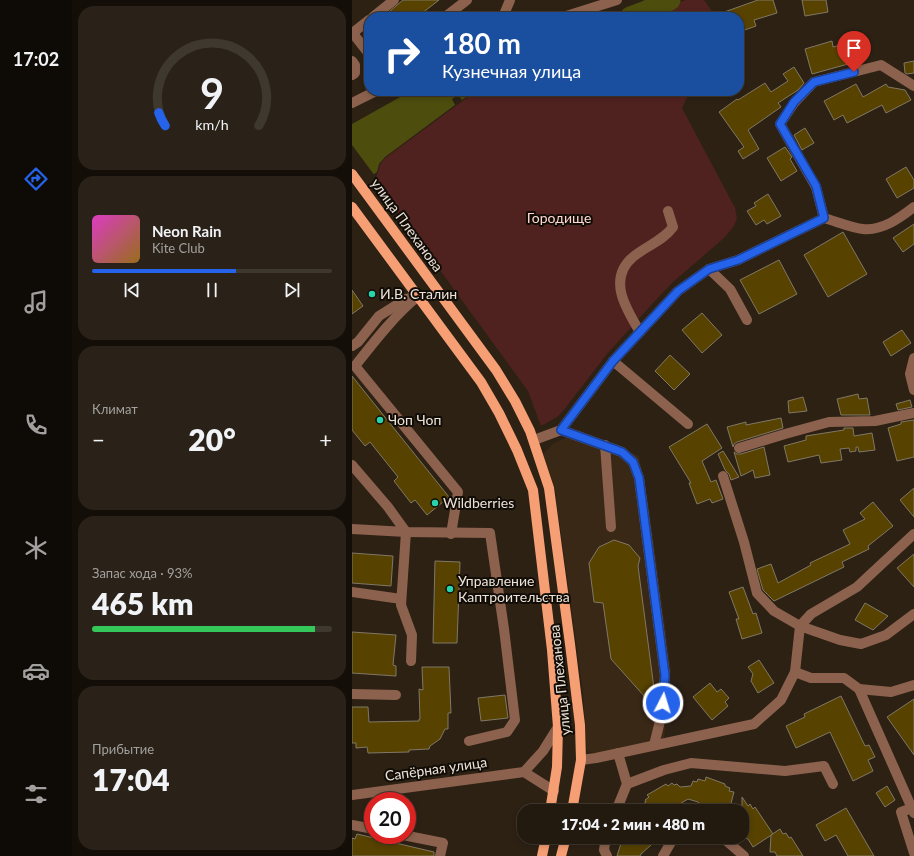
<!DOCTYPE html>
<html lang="ru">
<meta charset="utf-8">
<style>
:root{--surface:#22190f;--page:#2a2218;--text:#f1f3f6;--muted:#a2a09e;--line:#3f382f;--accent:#2563eb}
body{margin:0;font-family:Lato,sans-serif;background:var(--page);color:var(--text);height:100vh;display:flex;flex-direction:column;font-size:15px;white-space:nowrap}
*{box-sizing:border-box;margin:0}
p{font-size:13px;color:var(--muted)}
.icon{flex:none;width:22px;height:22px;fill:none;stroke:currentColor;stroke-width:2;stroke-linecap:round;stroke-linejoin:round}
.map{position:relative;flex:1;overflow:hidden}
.details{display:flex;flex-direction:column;gap:6px;padding:6px;background:#130e08;width:280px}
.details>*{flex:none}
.guide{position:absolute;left:12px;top:12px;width:380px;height:84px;border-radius:16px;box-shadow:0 2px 6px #0003,0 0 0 1px var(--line);background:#1a4fa0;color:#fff;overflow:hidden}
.speed{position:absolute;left:12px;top:792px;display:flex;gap:8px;font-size:20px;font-weight:700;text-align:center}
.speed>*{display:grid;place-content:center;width:52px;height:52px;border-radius:50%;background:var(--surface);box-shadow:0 2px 6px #0003,0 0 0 1px var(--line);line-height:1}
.speed .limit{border:6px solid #d22;background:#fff;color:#111}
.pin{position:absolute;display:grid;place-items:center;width:34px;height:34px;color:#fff;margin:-41px -17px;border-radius:50% 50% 50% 0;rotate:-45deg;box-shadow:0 0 4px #0007}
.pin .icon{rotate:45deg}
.me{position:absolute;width:44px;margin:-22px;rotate:5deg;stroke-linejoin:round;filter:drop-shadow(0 0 3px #0008)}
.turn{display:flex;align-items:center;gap:14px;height:84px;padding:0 12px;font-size:18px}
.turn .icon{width:52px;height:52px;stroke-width:2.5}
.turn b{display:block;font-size:28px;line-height:34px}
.big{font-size:30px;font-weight:800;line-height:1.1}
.details .tile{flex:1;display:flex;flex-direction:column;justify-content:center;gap:6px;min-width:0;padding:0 14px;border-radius:16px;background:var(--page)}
.details .dial{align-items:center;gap:0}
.dial svg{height:104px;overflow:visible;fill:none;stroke:var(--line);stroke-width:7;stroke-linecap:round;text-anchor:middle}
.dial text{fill:var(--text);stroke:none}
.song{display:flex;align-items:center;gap:12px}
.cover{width:48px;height:48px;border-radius:6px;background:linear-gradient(135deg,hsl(310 70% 55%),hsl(40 70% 35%))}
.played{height:4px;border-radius:2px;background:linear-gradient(90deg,var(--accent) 60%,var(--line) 60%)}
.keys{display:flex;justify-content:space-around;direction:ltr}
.heat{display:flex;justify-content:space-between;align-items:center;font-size:22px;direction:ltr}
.charge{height:6px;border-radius:3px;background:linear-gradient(90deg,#34c759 93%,var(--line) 0)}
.trip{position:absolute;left:165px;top:804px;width:232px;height:40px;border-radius:16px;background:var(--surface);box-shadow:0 2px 6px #0003,0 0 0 1px var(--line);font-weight:800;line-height:40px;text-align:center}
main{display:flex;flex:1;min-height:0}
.dock{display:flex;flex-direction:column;width:72px;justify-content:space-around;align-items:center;background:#0e0a06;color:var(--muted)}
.dock .icon{width:28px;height:28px}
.dock .on{color:var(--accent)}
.dock b{font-size:18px;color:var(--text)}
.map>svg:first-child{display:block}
.built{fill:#3a2816}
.green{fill:#4f221f}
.water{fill:#4d4d0e}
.pier{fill:#2d2114}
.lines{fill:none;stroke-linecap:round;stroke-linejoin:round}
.river{stroke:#4d4d0e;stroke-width:21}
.building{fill:#574200;stroke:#807865}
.minor{stroke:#8c624e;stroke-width:10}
.major{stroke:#f79f74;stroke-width:10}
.route-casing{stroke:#184099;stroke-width:10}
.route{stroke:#2563eb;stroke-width:7}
.poi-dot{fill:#27d5ad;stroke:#110c06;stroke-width:1.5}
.labels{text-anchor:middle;stroke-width:4;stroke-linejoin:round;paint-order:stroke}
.park-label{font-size:14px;fill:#fed7d2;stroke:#110c06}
.street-label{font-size:14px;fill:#ebe3da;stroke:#110c06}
.poi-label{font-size:14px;fill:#ebe3da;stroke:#110c06;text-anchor:start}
</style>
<main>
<nav class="dock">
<b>17:02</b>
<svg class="icon on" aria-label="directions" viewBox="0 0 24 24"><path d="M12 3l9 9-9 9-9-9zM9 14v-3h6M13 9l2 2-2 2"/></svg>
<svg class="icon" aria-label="music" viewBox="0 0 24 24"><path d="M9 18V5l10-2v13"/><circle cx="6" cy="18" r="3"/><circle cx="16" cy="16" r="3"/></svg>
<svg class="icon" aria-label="phone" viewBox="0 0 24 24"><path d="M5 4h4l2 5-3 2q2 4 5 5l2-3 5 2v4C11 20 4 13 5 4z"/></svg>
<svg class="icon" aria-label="climate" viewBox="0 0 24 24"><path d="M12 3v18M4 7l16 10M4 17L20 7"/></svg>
<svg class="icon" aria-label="car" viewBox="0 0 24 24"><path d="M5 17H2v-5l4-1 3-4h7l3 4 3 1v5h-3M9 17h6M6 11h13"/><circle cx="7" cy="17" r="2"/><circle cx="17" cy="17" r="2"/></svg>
<svg class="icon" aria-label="filters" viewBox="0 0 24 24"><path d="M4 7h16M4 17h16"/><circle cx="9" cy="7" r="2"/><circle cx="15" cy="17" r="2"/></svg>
</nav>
<section class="details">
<div class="tile dial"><svg viewBox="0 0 100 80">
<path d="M14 69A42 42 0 1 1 86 69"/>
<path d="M14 69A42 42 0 0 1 9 59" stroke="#2563eb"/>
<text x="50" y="56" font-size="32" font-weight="700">9</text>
<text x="50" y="72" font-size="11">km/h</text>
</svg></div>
<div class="tile">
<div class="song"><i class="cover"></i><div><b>Neon Rain</b><p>Kite Club</p></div></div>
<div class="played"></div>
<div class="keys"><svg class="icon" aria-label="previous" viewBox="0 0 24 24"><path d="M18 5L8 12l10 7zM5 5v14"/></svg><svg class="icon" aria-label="pause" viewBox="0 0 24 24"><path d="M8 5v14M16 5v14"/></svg><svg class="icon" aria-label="next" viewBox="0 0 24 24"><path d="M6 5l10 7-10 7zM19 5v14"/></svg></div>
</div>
<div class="tile"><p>Климат</p>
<div class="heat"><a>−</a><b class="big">20°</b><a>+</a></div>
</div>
<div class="tile"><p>Запас хода · 93%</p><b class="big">465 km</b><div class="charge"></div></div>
<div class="tile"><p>Прибытие</p><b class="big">17:04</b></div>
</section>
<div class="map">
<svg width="562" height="856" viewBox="0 0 562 856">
<rect width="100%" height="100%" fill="#2d2114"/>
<path class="built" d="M 228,431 L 287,456 L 297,507 L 319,670 L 312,738 L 248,755 L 235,751 L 231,692 L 203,489 L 191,454 L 202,443 Z"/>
<g class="green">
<path d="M 334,0 L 352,0 L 364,17 L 285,17 Z"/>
<path d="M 124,91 L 338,91 L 330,108 L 383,208 L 385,218 L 382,226 L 372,238 L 321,282 L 302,302 L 255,354 L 211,411 L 205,417 L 189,426 L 176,391 L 23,181 L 28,165 L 32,159 Z"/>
</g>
<path class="water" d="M 59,91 L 123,91 L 110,100 L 106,95 L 100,99 L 103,105 L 33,157 L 27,164 L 25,172 L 0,190 L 0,124 Z"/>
<path class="pier" d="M 0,145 L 23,176 L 0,192 Z"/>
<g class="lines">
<path class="river" d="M 278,17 L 294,11 L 318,0"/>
</g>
<g class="building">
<path d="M 51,0 L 87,0 L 65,17 L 31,17 Z"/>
<path d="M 406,0 L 421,0 L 425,13 L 402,20 L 404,26 L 387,32 L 387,17 L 361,17 L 361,16 Z"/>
<path d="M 450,0 L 474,0 L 476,12 L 453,16 Z"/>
<path d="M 480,41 L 481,47 L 501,42 L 507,61 L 460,74 L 453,49 Z"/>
<path d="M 562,61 L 562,73 L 555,74 L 553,73 L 552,63 Z"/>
<path d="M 442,67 L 452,83 L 446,90 L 426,103 L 429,107 L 396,130 L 407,149 L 391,159 L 386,151 L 392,147 L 367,112 L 385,99 L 386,100 L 413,83 L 419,92 L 436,81 L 431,74 Z"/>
<path d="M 504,84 L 511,97 L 534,84 L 536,87 L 553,90 L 559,100 L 534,113 L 530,105 L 495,123 L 491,115 L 482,120 L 472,101 Z"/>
<path d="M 453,128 L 462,143 L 450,150 L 442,135 Z"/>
<path d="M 433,147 L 440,157 L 438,159 L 445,171 L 429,181 L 415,158 Z"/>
<path d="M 554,167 L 562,180 L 562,188 L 545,198 L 534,179 Z"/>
<path d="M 416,194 L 429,216 L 415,224 L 412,220 L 404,225 L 395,211 L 404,206 L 402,203 Z"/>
<path d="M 562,224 L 562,244 L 551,252 L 541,238 Z"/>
<path d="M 491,232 L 515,274 L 476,297 L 452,255 Z"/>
<path d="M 427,260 L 445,294 L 407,314 L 388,280 Z"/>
<path d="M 0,290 L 11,306 L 0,314 Z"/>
<path d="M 350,313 L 370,335 L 350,353 L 330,330 Z"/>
<path d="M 550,330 L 559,343 L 539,356 L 531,342 Z"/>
<path d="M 318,355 L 338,374 L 322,390 L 303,371 Z"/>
<path d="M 0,376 L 97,497 L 75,515 L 63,500 L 59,503 L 42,481 L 46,477 L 18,442 L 13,446 L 0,430 Z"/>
<path d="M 506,394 L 507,399 L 515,398 L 518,415 L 489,415 L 485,399 Z"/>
<path d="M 451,397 L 455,411 L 437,413 L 436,401 Z"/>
<path d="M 558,400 L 560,407 L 546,410 L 544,404 Z"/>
<path d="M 429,418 L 431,428 L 385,442 L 382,444 L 381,447 L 375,427 L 394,422 L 394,425 Z"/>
<path d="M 562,420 L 562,457 L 545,461 L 536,428 L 549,424 L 549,422 Z"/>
<path d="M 355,424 L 370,448 L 350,461 L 359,482 L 364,480 L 371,499 L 360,503 L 358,499 L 345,504 L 337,483 L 339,483 L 317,447 Z"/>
<path d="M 492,428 L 501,428 L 502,436 L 520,433 L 523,450 L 507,452 L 506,447 L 504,447 L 504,451 L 498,452 L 497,448 L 488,449 L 490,460 L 469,463 L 467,455 L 436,462 L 432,446 L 454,440 L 454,436 L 492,430 Z"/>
<path d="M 412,447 L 418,475 L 403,478 L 401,470 L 389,476 L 382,452 L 385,454 L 389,454 Z"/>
<path d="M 371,451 L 387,477 L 379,480 L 377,474 L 373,470 L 366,454 Z"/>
<path d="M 562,488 L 562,517 L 548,500 Z"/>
<path d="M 521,502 L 541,526 L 516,546 L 517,549 L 490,562 L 492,567 L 422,601 L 411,590 L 405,569 L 419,564 L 426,583 L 459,565 L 458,563 L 498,544 L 491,530 L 513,519 L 508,513 Z"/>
<path d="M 262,540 L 277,545 L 288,558 L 286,566 L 303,696 L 293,697 L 259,659 L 251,603 L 242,602 L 237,563 L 247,547 Z"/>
<path d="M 0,553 L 41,556 L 39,586 L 0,583 Z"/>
<path d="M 562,554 L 562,587 L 545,568 Z"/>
<path d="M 83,561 L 108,562 L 105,643 L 81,643 Z"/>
<path d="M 391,587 L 401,614 L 404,613 L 410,633 L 390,639 L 384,619 L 387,619 L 377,592 Z"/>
<path d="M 513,603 L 536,616 L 521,630 L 503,620 Z"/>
<path d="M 0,632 L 44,635 L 41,665 L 44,666 L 44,676 L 0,673 Z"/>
<path d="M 407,660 L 422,683 L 406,693 L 399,681 L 401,674 L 396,667 Z"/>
<path d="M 70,667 L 97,667 L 99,713 L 96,713 L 96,729 L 93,729 L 88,739 L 78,746 L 77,749 L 57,750 L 57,752 L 16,753 L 15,747 L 4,748 L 4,743 L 0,743 L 0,707 L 16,707 L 17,722 L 67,721 L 67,719 L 68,719 L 67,689 L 71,690 Z"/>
<path d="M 358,683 L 365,692 L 369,689 L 377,698 L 373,702 L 376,706 L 360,720 L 341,697 Z"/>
<path d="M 153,695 L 156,718 L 129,721 L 126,698 Z"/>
<path d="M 489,696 L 513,746 L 517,745 L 523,757 L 516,760 L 521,771 L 501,781 L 478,732 L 444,748 L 434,726 L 453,717 L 452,714 Z"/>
<path d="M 562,699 L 562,755 L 535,717 Z"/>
<path d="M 354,777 L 373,784 L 373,786 L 378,788 L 377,791 L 382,792 L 377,811 L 366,808 L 359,811 L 353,811 L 346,802 L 336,799 L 326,805 L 323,811 L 280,811 L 294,802 L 293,800 L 297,797 L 295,795 L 314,784 L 316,786 L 320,783 L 322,785 L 325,784 L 328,787 L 339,786 L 341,781 L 345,782 L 346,779 L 353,781 Z"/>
<path d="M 535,786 L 543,800 L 533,807 L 524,793 Z"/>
<path d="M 390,797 L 396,806 L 398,804 L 401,809 L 403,807 L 421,834 L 401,847 L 396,839 L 390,836 Z"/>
<path d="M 494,808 L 522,856 L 496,856 L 484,835 L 473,841 L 464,825 Z"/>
<path d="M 428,829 L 431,834 L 434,833 L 437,838 L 439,837 L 451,856 L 425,856 L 423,852 L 418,852 L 419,835 Z"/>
<path d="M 5,834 L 82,852 L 82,856 L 0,856 L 0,838 L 3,839 Z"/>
<path d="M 271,837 L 297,837 L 299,845 L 289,854 L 288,856 L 265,856 Z"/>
</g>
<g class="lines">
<g class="minor">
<path d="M 21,17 L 42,0"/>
<path d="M 93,17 L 115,0"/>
<path d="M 151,17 L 158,0"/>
<path d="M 211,17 L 265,0"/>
<path d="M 17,20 L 3,31 L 3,36 L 17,54"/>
<path d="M 0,61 L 3,65 L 3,73 L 0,75"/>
<path d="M 0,103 L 24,91"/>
<path d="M 472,218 L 464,187 L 428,124 L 442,103 L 462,82 L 529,65 L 562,86"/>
<path d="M 357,269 L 378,289 L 395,320"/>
<path d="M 65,297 C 42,316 22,342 3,366 L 106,492 L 99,534"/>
<path d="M 288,332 C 274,309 255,279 281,257 C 294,246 311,241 321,227 L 316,211"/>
<path d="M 0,346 L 6,342 L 27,316 L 54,299 L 59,298"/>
<path d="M 562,358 L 558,374 L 562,390"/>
<path d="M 261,361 L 336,424"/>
<path d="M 209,430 L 270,452 L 281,462 L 287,478 L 313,675 L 309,717 L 302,745"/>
<path d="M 182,440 L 209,430 L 261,361 L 326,291 L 357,269 L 386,260 L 472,218 C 483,221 500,228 511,229 C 530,231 548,218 562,207"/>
<path d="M 253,445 L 259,527"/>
<path d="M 387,448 L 433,434 L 477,422 L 523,421 L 562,413"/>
<path d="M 0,465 L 36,507 L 54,532 L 49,605 L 60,635 L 59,661"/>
<path d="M 371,476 L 392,542 L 405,593 L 422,611 L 448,626 L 488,640 L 509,644 L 534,635 L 562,614"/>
<path d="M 0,529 L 54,532 L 138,533 L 152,629 L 163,720 L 155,732 L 117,741"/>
<path d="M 0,592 L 49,599"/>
<path d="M 448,626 L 459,614 L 505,587 L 562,534"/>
<path d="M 443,672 L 459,678 L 492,678 L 507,689 L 562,813"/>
<path d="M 507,689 L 539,692 L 562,685"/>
<path d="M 0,694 L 44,695"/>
<path d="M 229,760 L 244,758 L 402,724 L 429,700 L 443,672 L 448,626"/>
<path d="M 172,772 L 191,751 L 206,727"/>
<path d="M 275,784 L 312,770 L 339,763 L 433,771 L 472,766 L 481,784"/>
<path d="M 0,795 L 172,772 L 202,791"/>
<path d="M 560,808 L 549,812 L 562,853"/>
<path d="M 264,811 L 275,784 L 266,753"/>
<path d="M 0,825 L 21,829"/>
<path d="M 51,835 L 91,843 L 88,856"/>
<path d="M 254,837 L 252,850 L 255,856"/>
<path d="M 370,837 L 392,856"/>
<path d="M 311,856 L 322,837"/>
</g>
<g class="major">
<path d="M 0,174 L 144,370 L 163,401 L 178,431 L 197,488 L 218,644 L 228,725 L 229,760 L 220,811"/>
<path d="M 0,207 L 129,382 L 147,413 L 165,450 L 181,490 L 200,650 L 206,727 L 205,767 L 198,811"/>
<path d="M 190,856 L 194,837"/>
<path d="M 209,856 L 214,837"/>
</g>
</g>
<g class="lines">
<g class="route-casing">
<path id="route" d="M 311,703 L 313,675 L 287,478 L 281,462 L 270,452 L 209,430 L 261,361 L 326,291 L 357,269 L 386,260 L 472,218 L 464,186 L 428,124 L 442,102 L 462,82 L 502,72"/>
</g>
<use href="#route" class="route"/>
</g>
<g class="poi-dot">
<circle cx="20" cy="294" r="4"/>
<circle cx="28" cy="420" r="4"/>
<circle cx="83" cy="503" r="4"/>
<circle cx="98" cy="589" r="4"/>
</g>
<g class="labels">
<g class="park-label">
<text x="207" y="223">Городище</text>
</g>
<g class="street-label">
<text transform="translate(55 225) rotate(54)" y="5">улица Плеханова</text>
<text transform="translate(208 680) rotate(-96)" y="5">улица Плеханова</text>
<text transform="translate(84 769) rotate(-8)" y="5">Сапёрная улица</text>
</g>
<g class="poi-label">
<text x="28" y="299">И.В. Сталин</text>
<text x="36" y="425">Чоп Чоп</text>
<text x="91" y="508">Wildberries</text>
<text x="106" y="586">Управление<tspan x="106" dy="16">Каптроительства</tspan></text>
</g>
</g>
</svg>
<div class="speed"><div class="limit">20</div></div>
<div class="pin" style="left:502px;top:72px;background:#d93025"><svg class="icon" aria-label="arrive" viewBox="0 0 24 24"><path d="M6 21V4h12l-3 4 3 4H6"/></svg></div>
<svg class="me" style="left:311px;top:703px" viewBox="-20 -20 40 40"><circle r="17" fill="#2563eb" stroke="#fff" stroke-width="3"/><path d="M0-11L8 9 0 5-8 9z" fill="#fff"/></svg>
<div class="trip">17:04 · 2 мин · 480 m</div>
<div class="guide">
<div class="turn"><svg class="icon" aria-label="right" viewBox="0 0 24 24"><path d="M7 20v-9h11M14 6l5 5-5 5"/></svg><div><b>180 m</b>Кузнечная улица</div></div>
</div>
</div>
</main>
